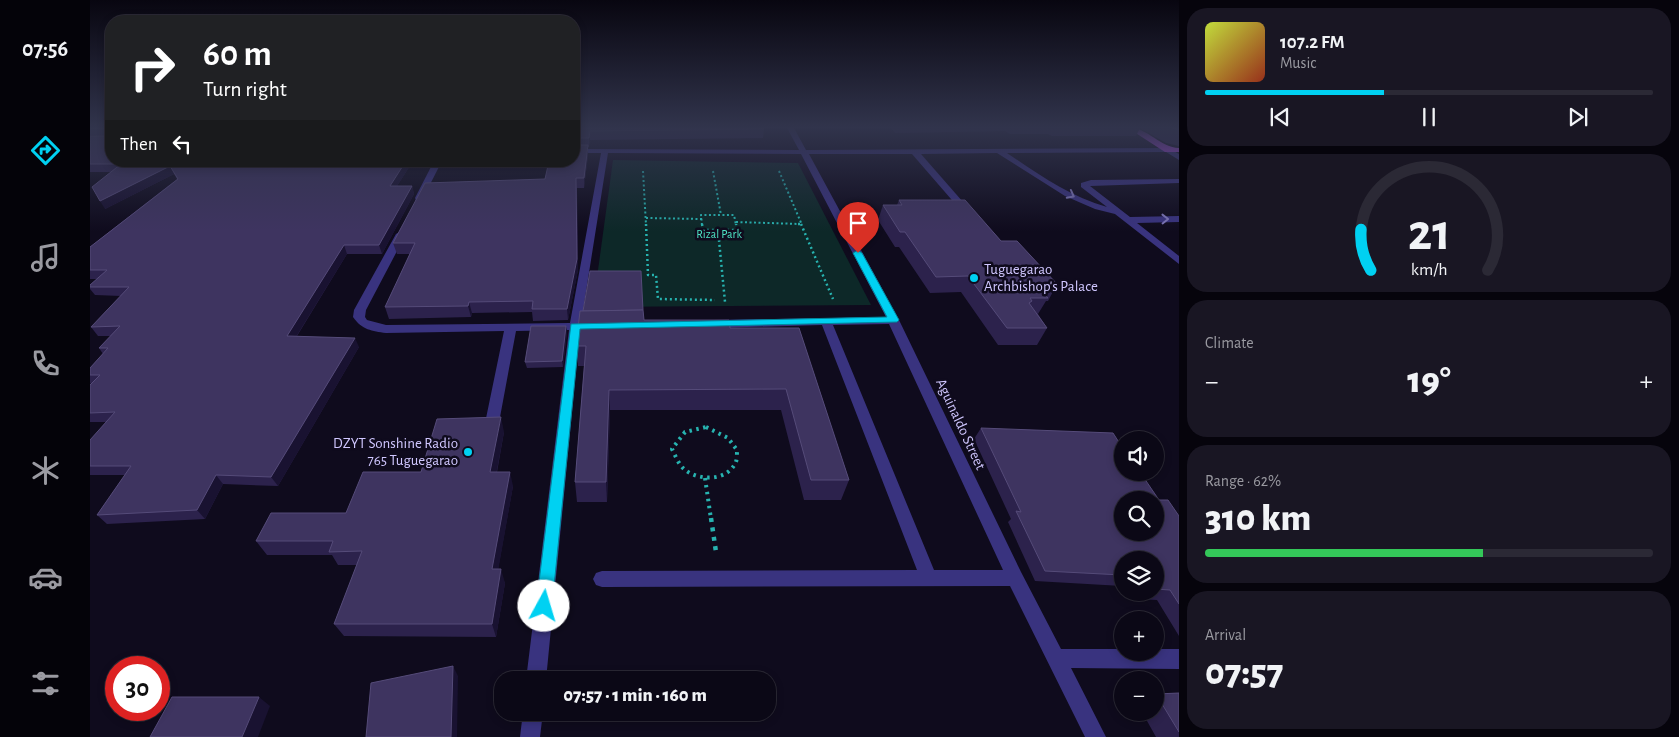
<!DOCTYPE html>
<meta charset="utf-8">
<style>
:root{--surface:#0b0816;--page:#191623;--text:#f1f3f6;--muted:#9a9aa1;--line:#2b2935;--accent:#00d1f2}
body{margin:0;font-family:"Alegreya Sans",sans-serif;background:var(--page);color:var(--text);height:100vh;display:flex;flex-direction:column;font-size:19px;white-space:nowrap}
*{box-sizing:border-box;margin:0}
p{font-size:16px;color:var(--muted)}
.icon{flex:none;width:28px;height:28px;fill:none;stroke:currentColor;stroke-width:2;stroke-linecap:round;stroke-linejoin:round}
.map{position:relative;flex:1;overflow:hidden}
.details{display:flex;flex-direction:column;gap:8px;padding:8px;background:#06040c;width:500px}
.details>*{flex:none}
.banner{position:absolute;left:15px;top:15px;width:475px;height:152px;border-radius:20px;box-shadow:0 2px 8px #0003,0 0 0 1px var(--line);background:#202124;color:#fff;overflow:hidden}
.controls{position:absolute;left:1024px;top:431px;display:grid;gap:10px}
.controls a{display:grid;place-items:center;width:50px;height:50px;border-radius:50%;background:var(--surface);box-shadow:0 2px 8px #0003,0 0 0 1px var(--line);font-size:25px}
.speed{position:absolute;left:15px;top:656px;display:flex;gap:10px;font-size:25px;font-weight:700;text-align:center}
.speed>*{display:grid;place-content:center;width:65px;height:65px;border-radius:50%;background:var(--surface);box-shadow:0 2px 8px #0003,0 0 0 1px var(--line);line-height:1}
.speed .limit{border:8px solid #d22;background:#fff;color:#111}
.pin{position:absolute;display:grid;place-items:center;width:42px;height:42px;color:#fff;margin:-51px -21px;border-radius:50% 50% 50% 0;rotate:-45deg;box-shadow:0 0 5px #0007}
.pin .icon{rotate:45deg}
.me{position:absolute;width:55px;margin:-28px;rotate:6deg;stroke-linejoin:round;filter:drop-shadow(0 0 4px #0008)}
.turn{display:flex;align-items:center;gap:18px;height:105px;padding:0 15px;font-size:22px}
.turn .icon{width:65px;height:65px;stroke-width:2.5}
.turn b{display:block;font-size:35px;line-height:42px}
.then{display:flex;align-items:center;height:48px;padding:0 15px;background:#0003;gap:10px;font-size:19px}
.big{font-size:38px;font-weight:800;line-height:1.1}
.details .widget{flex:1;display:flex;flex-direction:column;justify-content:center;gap:8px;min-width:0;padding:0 18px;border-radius:20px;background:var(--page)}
.details .dial{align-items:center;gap:0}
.dial svg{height:130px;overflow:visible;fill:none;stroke:var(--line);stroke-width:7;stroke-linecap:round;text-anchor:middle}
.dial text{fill:var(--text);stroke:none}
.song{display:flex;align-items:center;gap:15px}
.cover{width:60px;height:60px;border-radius:8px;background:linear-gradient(135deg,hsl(70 70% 55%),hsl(10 70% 35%))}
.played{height:5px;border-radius:2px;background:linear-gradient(90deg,var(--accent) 40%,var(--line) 40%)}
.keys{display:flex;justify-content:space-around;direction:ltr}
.heat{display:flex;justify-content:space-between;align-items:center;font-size:28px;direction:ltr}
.charge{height:8px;border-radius:4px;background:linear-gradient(90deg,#34c759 62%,var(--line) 0)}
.trip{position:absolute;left:404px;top:671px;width:282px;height:50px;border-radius:20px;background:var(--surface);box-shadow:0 2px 8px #0003,0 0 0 1px var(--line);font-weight:800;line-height:50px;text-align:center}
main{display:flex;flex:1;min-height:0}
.tab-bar{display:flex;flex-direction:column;width:90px;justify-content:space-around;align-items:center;background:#040309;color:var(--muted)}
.tab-bar .icon{width:35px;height:35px}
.tab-bar .active{color:var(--accent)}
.tab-bar b{font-size:22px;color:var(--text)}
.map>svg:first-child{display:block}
.green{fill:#0d2828}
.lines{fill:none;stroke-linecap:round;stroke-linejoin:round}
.path-far3{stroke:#27b3b0;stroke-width:2;stroke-dasharray:2 2.5;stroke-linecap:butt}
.path-far2{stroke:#27b3b0;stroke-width:2.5;stroke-dasharray:2 3;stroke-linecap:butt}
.path-far1{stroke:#27b3b0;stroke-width:4;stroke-dasharray:2.5 4.5;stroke-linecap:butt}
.path{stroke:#27b3b0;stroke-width:4.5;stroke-dasharray:4 5.5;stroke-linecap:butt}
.minor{fill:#39337f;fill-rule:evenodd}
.major{fill:#c44eff;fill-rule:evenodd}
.wall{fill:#2c224c}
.shaded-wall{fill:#191231}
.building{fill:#3e3460;stroke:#554b79;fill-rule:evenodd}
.oneway{stroke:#7d76b9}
.route{fill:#00d1f2;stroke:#00889d}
.poi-dot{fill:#00d1f2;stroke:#0f0b1d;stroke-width:2}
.labels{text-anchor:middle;stroke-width:5;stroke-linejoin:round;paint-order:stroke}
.far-park-label{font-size:12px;fill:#4ee4c4;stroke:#0f0b1d}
.poi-label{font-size:15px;fill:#d0c7ff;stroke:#0f0b1d;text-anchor:start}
.street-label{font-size:15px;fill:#d0c7ff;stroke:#0f0b1d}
</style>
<main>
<nav class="tab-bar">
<b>07:56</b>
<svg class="icon active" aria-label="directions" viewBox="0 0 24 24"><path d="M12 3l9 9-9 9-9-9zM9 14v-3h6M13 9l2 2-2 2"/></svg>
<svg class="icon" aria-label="music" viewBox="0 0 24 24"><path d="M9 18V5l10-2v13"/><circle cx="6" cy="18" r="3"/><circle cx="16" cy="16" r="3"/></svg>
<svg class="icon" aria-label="phone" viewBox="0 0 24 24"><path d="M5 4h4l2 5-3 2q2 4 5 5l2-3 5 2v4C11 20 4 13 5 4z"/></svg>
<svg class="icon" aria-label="climate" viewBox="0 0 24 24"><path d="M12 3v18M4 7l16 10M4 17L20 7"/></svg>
<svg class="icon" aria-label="car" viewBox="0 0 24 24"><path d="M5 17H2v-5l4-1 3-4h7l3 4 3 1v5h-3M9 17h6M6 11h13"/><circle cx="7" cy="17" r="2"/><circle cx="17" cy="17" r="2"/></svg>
<svg class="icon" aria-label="filters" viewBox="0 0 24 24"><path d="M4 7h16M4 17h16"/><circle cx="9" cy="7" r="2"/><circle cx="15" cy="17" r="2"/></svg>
</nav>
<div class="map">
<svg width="1089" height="737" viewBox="0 0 1089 737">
<rect width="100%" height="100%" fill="#0f0b1d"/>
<path class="green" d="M 523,160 L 708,163 L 781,305 L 503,307 Z"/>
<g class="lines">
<g class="path-far3">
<path d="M 553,171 L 556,225"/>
<path d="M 623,171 L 631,215"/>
<path d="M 689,171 L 712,225"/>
<path d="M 556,218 L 612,219"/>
<path d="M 646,222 L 710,224"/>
<path d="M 612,225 L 611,215 L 644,215 L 646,225"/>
</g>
<g class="path-far2">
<path d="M 556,224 L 558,275 L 566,275 L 568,299 L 625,300"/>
<path d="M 612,224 L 613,230 L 647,230 L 646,224"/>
<path d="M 708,224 L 710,224"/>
<path d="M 711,224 L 743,299"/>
<path d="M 628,230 L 635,302"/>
</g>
<g class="path-far1">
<path d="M 616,427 L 638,438 L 647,450 C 647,453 647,459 646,462 C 637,482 608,481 594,469 C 589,465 585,455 582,449 L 595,432 Z"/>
<path d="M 615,478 L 621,519"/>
</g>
<path class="path" d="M 621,518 L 626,552"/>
<g class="minor">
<path d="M 697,128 L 704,128 L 716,150 L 1078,148 L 1089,154 L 1089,160 L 1076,152 L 917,153 C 948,174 980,197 1017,207 L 991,187 L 991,183 L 1001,180 L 1089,179 L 1089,183 L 1000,186 L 1040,217 L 1089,216 L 1089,222 L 1047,223 L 1089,256 L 1089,264 L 1025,214 L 1005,209 L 975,196 L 907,153 L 831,154 L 880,210 L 880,214 L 874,214 L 822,154 L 719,154 L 809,320 L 931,572 L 971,649 L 1032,649 L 1032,652 L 1065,652 L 1065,649 L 1089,649 L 1089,669 L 981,668 L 1016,737 L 995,737 L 920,586 L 512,587 L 506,585 L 503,579 L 506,573 L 512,571 L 827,570 L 732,325 L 623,328 L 617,324 L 623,320 L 796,317 L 711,154 L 518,153 L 491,323 L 506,322 L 512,326 L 506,330 L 490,330 L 456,680 L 436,680 L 479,330 L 426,331 L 408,428 L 406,432 L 396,432 L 394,428 L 414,331 L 296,333 C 282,331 272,330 263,317 L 264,310 L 306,234 L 311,231 L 316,234 L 276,310 L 275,317 L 277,320 L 296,325 L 480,323 L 511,153 L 484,153 L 484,149 L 709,150 ZM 799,324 L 913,570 L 844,570 L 743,325 Z"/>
<path d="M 344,161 L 352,161 L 333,198 L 326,200 L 325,198 Z"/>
<path d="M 433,712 L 453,712 L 450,737 L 430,737 Z"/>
</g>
<path class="major" d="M 1038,128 C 1056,126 1070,148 1089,148 L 1089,152 L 1075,152 Z"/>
</g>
<g class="wall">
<path d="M 0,128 L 21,128 L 21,161 L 323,161 L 307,186 L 322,186 L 324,194 L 292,254 L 257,254 L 207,336 L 269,347 L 188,486 L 133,484 L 115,519 L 17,524 L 7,515 L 35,475 L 0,475 L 0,440 L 17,422 L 0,422 L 0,385 L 1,384 L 0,383 L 0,368 L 13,354 L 9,348 L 21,336 L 8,336 L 1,327 L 31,296 L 5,295 L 0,289 L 0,285 L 7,279 L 0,279 L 0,247 L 87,179 L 84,174 L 15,209 L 21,172 L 0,172 L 0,136 L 18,136 L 0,135 Z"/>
<path d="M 484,128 L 674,129 L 673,138 L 500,140 L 499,147 L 498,147 L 498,155 L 494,188 L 487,188 L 488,270 L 478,320 L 443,321 L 442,312 L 382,313 L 381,317 L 299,319 L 295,307 L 320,254 L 307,254 L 303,243 L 455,179 L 484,161 Z"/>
<path d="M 801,128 L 1089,128 L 1089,146 L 1076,143 L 1050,128 L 1046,136 L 962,136 L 958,134 L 920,134 L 915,131 L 805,133 Z"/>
<path d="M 809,200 L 911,241 L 967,284 L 958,301 L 956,301 L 948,314 L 957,328 L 947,345 L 908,345 L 871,292 L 840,293 L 809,247 L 805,247 L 788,220 L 793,205 L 807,205 Z"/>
<path d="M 553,310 L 554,320 L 640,328 L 709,328 L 759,480 L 751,500 L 714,500 L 691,410 L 520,410 L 517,502 L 487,502 L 485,482 L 494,366 L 488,366 L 486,346 L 493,311 Z"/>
<path d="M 476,326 L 477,332 L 473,367 L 437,368 L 435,362 Z"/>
<path d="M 891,428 L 1069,500 L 1089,516 L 1089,636 L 1067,600 L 1047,599 L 1043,592 L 1065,592 L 1065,560 L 1032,560 L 1032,586 L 945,581 L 918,522 L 921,519 L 884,439 Z"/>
<path d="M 414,432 L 407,472 L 423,486 L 408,569 L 415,583 L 406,637 L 254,636 L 244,624 L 267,565 L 248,565 L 242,555 L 177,555 L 166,541 L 256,513 L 331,472 Z"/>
<path d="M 1089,693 L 1089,737 L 1066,737 L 1052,712 L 1065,712 L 1065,694 L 1066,694 Z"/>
</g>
<g class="shaded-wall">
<path d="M 500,131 L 500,140 L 499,147 L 499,138 Z"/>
<path d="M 498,145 L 498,155 L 494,188 L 494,178 Z"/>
<path d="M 316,161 L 323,161 L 302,194 L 300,186 Z"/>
<path d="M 80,166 L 84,174 L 15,209 L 10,201 Z"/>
<path d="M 486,178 L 488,270 L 478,320 L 477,309 Z"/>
<path d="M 322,186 L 324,194 L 292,254 L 289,245 Z"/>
<path d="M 254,245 L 257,254 L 201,345 L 197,336 Z"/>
<path d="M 379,302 L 382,313 L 381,317 L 378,306 Z"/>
<path d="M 476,326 L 477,332 L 473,367 L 472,361 Z"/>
<path d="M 265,338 L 269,347 L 188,486 L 181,477 Z"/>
<path d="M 519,390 L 520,410 L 517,502 L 516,482 Z"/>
<path d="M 411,417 L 414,432 L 404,486 L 400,472 Z"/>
<path d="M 420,472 L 423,486 L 406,583 L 402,569 Z"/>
<path d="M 126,475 L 133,484 L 115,519 L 107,510 Z"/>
<path d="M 411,569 L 415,583 L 406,637 L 402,624 Z"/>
<path d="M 363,666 L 368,676 L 367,737 L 361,737 Z"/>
<path d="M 169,697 L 180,706 L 168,737 L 152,737 Z"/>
</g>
<g class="building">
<path d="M 0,128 L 21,128 L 21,161 L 316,161 L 300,186 L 322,186 L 289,245 L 254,245 L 197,336 L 265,338 L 181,477 L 126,475 L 107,510 L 7,515 L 41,466 L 0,466 L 0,440 L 25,412 L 0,413 L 0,385 L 10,375 L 0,375 L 0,368 L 18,348 L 9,348 L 30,326 L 1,327 L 39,287 L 0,287 L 0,285 L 17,270 L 0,270 L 0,247 L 88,179 L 80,166 L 10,201 L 2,187 L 31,164 L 0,164 L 0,136 L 18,136 L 17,129 Z"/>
<path d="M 484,128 L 673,128 L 674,129 L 500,131 L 499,138 L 484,138 Z"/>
<path d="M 1082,128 L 1089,128 L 1089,130 L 1085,129 Z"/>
<path d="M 484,145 L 498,145 L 494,178 L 486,178 L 487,259 L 477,309 L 442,309 L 443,301 L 379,302 L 378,306 L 295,307 L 325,243 L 303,243 L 335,183 L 455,179 L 459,161 L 484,161 Z"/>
<path d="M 809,200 L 875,200 L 911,241 L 927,241 L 967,284 L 946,285 L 958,298 L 940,298 L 942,301 L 939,303 L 957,328 L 917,328 L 878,276 L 846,277 L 815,232 L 810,232 L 793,205 L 812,205 Z"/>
<path d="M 500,271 L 551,271 L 553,310 L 493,311 Z"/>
<path d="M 553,310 L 554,320 L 639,320 L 640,328 L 709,328 L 759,480 L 721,480 L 696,389 L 519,390 L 516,482 L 485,482 L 496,346 L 486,346 L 490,311 Z"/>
<path d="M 441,326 L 476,326 L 472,361 L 435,362 Z"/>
<path d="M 411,417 L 400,472 L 420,472 L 402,569 L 411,569 L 402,624 L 244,624 L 272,551 L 239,552 L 243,541 L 166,541 L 181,513 L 256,513 L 273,472 L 331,472 L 347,419 Z"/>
<path d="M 891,428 L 1023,433 L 1032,447 L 1032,472 L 1050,472 L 1069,500 L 1078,500 L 1089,516 L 1089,604 L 1080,590 L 1065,589 L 1065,560 L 1032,560 L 1032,575 L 955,571 L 926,511 L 931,512 ZM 1032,500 L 1065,500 L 1065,532 L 1032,532 Z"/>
<path d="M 363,666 L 361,737 L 276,737 L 281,683 Z"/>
<path d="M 1089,693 L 1089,732 L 1066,694 Z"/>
<path d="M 82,697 L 169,697 L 152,737 L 60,737 Z"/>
</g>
<defs><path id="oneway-chevron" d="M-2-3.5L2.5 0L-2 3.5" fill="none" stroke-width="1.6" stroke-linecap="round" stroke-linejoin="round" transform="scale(1.25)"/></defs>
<g class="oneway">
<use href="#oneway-chevron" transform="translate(981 195) rotate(28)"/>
<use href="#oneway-chevron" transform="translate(1075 219) rotate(-1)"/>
</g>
<linearGradient id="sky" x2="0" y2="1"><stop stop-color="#080610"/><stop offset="0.55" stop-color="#31344c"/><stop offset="1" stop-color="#31344c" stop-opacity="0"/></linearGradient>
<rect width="1089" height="231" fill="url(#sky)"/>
<path class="route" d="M 768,250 L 772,253 L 809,320 L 807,322 L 490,329 L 462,606 L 460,611 L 454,614 L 448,611 L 446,606 L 481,324 L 797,317 L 763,253 Z"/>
<g class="poi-dot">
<circle cx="884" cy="278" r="5"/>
<circle cx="378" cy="452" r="5"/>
</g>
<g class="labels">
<g class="far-park-label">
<text x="629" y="238">Rizal Park</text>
</g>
<g class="poi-label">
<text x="894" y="274">Tuguegarao<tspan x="894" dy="17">Archbishop's Palace</tspan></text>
<text x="368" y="448" text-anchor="end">DZYT Sonshine Radio<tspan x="368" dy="17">765 Tuguegarao</tspan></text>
</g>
<g class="street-label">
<text transform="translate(871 424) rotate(65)" y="5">Aguinaldo Street</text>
</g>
</g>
</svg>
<div class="controls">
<a><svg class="icon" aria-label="sound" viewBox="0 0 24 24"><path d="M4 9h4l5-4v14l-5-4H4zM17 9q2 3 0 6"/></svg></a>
<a><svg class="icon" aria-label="search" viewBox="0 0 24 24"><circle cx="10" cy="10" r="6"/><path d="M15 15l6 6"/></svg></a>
<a><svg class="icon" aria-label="layers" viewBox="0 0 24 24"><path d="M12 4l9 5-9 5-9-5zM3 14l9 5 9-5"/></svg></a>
<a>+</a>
<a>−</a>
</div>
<div class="speed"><div class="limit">30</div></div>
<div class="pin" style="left:768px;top:253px;background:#d93025"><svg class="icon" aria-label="arrive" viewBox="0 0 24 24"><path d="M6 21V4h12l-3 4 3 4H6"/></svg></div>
<svg class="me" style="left:454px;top:606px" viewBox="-20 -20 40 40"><circle r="19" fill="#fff"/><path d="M0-13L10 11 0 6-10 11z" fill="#00d1f2"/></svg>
<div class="trip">07:57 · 1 min · 160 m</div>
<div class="banner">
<div class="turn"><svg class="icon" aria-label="right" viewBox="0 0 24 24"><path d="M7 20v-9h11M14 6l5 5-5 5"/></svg><div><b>60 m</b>Turn right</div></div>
<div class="then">Then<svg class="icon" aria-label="left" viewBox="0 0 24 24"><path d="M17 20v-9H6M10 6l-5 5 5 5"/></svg></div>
</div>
</div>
<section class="details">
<div class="widget">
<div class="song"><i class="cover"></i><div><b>107.2 FM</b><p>Music</p></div></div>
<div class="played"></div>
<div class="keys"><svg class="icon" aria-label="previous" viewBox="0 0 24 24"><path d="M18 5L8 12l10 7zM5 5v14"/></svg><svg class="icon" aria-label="pause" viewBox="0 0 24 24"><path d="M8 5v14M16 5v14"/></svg><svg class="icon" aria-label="next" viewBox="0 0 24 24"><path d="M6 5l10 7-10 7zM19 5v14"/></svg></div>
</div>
<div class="widget dial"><svg viewBox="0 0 100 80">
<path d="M14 69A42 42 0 1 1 86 69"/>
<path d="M14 69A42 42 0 0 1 8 44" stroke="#00d1f2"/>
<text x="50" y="56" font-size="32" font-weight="700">21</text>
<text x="50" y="72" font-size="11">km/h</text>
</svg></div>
<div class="widget"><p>Climate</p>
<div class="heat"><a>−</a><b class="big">19°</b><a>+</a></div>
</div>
<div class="widget"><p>Range · 62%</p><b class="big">310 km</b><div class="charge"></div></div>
<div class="widget"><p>Arrival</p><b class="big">07:57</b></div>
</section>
</main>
